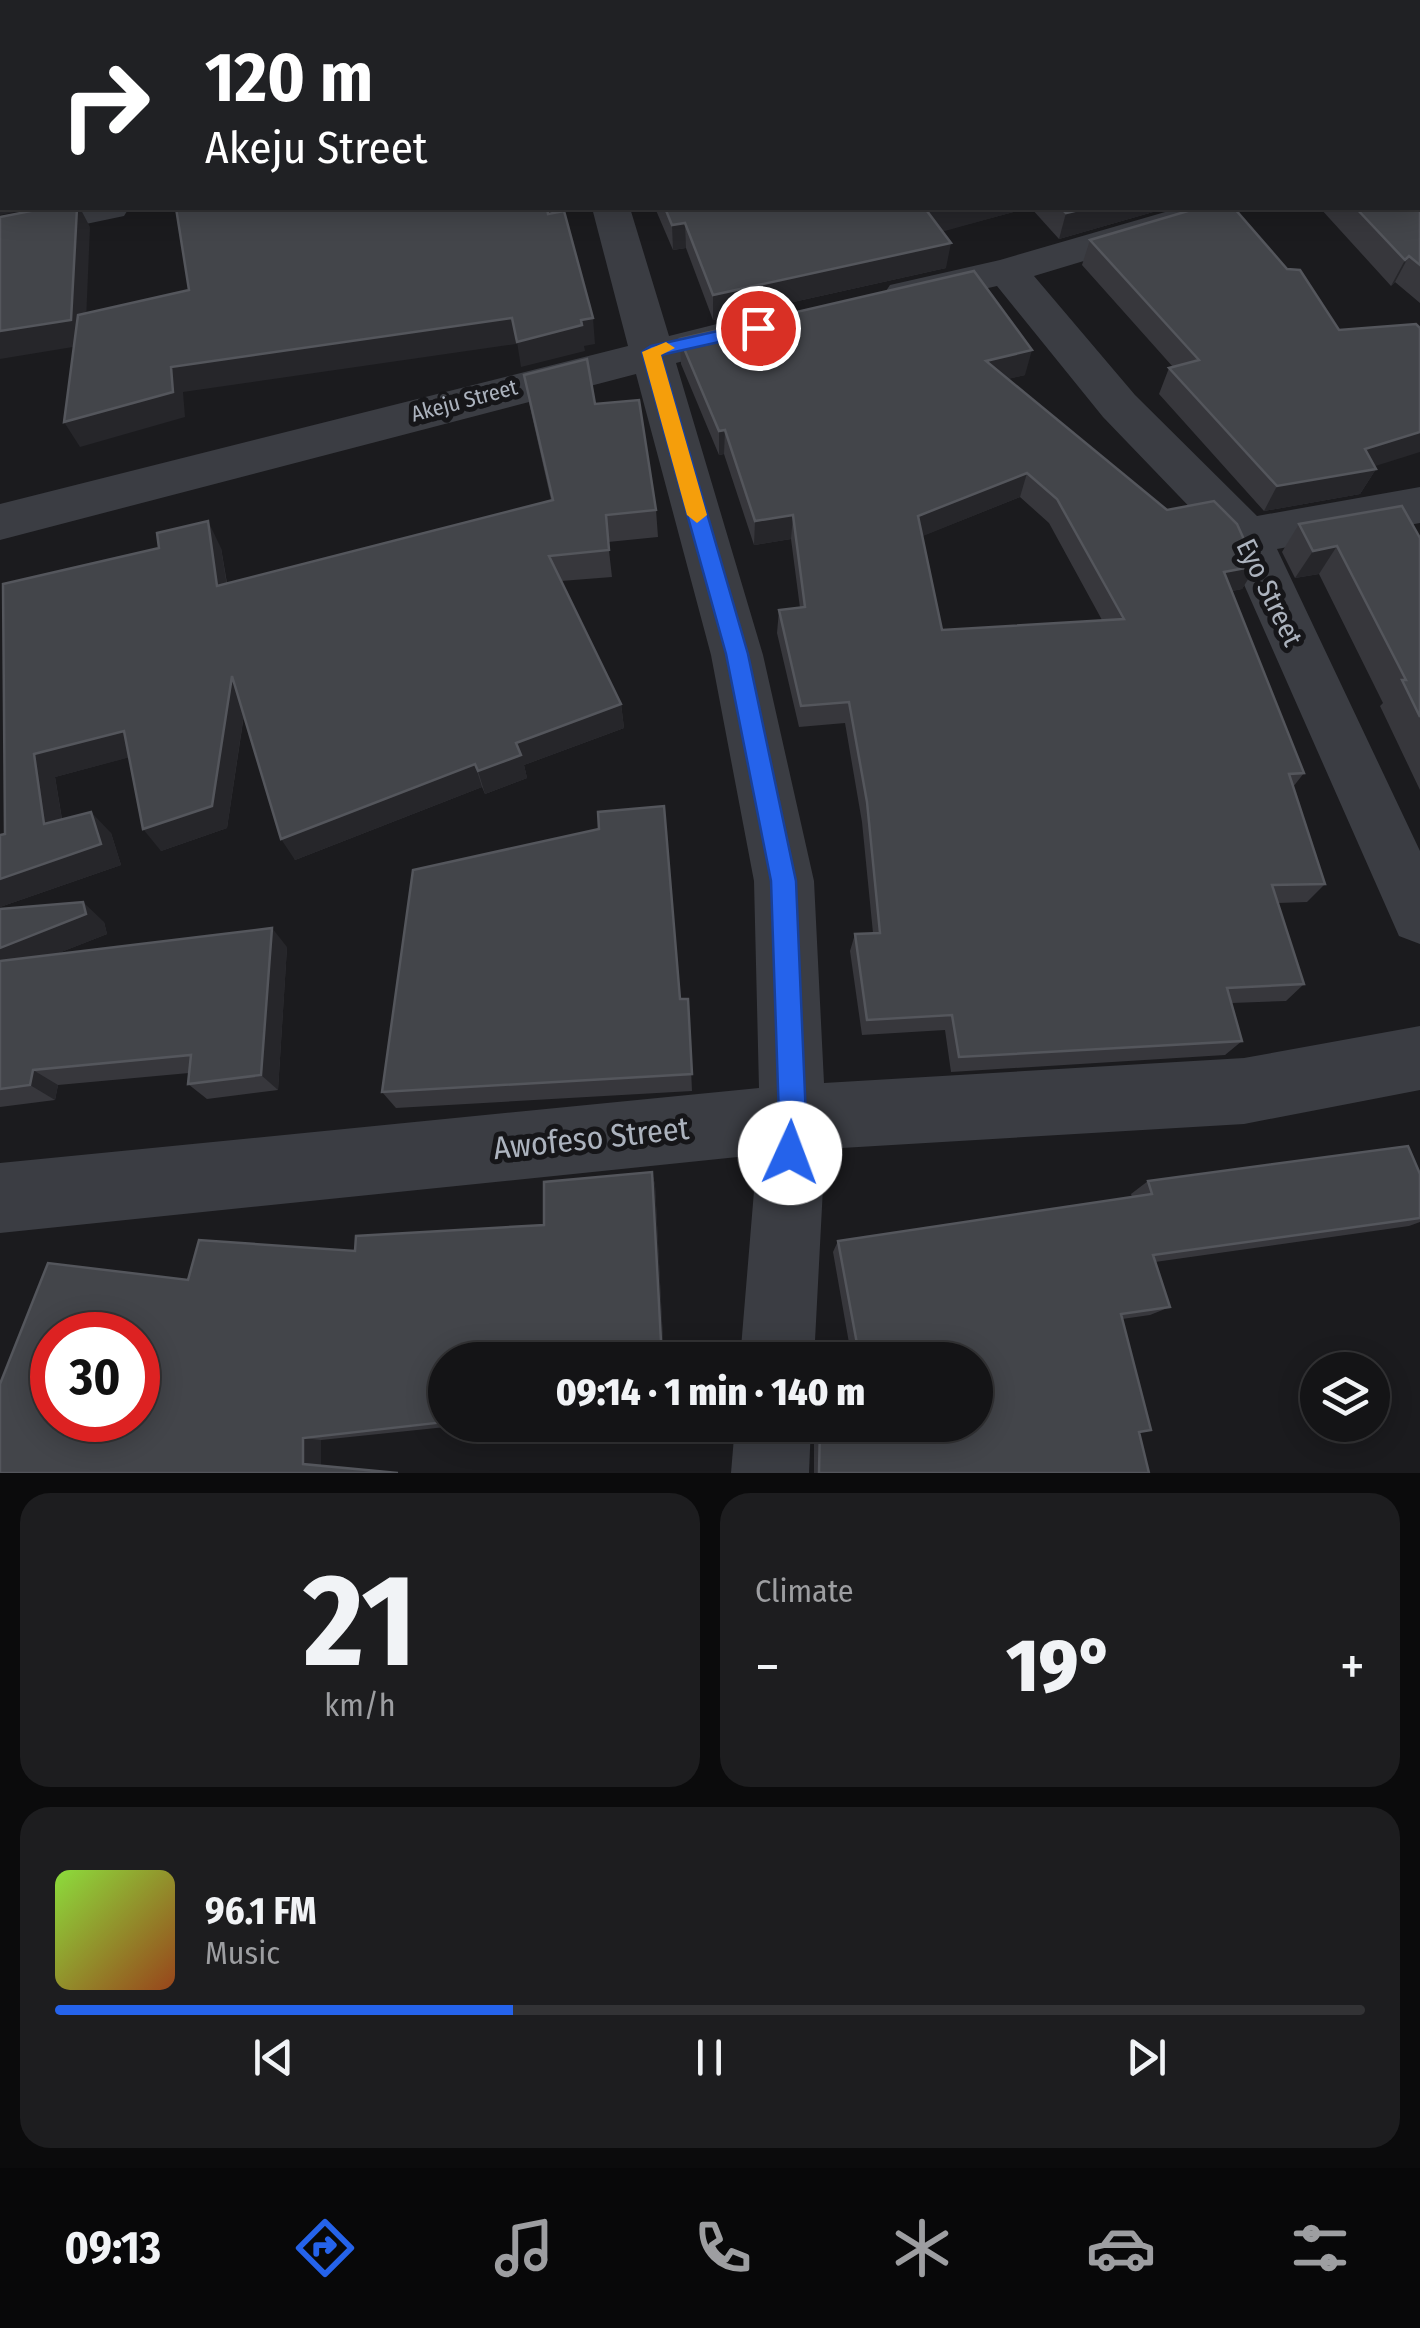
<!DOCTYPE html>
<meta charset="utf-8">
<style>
:root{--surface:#141416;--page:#1d1d1f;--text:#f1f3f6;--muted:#9d9ea1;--line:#333335;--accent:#2563eb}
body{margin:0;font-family:"Fira Sans Condensed",sans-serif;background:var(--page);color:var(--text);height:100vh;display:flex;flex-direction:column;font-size:38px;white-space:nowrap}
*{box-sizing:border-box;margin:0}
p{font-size:32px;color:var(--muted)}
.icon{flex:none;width:55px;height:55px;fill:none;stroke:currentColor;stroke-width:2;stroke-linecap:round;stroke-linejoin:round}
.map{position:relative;height:1473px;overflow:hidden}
.drawer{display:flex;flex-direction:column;gap:20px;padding:20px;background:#0b0b0c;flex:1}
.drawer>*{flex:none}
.banner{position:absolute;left:0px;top:0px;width:1420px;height:210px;box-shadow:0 5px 25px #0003,0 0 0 2px var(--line);background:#202124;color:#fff;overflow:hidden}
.tools{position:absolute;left:1300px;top:1352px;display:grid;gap:20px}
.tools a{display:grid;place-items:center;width:90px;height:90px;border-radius:50%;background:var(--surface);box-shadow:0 5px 25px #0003,0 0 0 2px var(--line);font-size:50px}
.speed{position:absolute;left:30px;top:1312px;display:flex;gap:20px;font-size:50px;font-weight:700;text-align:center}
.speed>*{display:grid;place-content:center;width:130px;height:130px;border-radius:50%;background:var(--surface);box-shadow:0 5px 25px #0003,0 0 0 2px var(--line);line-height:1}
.speed .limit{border:15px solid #d22;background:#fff;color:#111}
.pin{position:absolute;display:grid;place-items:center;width:85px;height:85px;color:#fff;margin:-42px;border:5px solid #fff;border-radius:50%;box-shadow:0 2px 10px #0007}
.me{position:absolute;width:110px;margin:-55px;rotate:2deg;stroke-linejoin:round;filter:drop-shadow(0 0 8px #0008)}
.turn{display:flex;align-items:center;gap:35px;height:210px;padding:0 40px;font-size:45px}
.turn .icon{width:130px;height:130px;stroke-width:2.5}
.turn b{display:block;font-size:70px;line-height:85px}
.big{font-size:75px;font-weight:800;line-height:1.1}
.drawer .widget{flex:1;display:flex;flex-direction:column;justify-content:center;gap:15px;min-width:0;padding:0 35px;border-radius:30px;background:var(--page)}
.drawer .dial{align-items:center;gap:0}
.dial b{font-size:130px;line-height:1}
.song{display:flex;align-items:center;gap:30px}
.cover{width:120px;height:120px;border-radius:15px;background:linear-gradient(135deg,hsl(90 70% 55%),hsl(20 70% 35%))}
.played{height:10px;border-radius:5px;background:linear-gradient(90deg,var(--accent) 35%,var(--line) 35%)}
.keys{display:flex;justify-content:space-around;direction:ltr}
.heat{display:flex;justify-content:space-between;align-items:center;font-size:55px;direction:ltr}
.drawer .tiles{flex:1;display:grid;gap:20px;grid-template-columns:1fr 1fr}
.widget:last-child{grid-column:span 2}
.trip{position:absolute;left:428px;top:1342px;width:565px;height:100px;border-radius:50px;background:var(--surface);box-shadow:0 5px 25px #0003,0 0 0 2px var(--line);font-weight:800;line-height:100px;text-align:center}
.tab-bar{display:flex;height:160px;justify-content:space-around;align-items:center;background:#080809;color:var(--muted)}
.tab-bar .icon{width:70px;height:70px}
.tab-bar .active{color:var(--accent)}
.tab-bar b{font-size:45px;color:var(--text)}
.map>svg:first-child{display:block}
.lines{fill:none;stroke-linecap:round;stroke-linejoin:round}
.lane{fill:#3b3d43;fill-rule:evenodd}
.street{fill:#3b3d43;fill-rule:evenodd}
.wall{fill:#37373c;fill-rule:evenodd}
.shaded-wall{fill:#26262a}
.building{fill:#43454a;stroke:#54565c;stroke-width:2.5;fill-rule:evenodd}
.route{fill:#2563eb;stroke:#184099;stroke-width:2.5}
.slow{fill:#f59e0b}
.labels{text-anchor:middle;stroke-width:10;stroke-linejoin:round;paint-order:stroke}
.far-street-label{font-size:22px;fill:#acb3be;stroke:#161619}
.street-label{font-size:28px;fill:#acb3be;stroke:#161619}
.near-street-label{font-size:32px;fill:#acb3be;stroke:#161619}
</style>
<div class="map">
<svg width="1420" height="1473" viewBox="0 0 1420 1473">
<rect width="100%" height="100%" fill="#1b1b1e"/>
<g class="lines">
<path class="lane" d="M 627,0 L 647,0 L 649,2 L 629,2 Z"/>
<g class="street">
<path d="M 563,0 L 596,0 L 597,2 L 564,2 Z"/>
<path d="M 53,208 L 129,208 L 124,216 L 0,242 L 0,218 Z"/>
<path d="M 592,208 L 630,208 L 669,336 L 753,315 L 768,319 L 774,329 L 768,339 L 676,363 L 763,655 L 814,881 L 824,1083 L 1244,1058 L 1420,1026 L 1420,1090 L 1244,1124 L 825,1149 L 814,1360 L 740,1360 L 757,1155 L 0,1233 L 0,1163 L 759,1088 L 754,881 L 711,655 L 636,374 L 0,540 L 0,504 L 628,346 Z"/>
<path d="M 1179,208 L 1238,208 L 1233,216 L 1034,276 L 1135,395 L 1257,516 L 1420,487 L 1420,523 L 1277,549 L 1420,851 L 1420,944 L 1399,936 L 1227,546 L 1103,417 L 997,286 L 905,307 L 890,303 L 884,294 L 890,285 L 1000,260 Z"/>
<path d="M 735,1425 L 811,1425 L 809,1473 L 731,1473 Z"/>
</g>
</g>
<g class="wall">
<path d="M 650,0 L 1038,0 L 1041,2 L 652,2 Z"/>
<path d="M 1420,0 L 1420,303 L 1395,282 L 1391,286 L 1320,208 L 1418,208 L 1418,2 L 1057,2 Z"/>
<path d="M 655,208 L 1028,208 L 942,231 L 946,268 L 713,320 L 686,248 L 673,250 Z"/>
<path d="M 1031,208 L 1167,208 L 1059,239 Z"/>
<path d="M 1090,240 L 1374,466 L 1376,469 L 1360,494 L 1264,511 L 1159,394 L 1169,368 L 1173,367 L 1082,265 Z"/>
<path d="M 680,339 L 1025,375 L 1007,379 L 1167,510 L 1256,566 L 1242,589 L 1232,591 L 1304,773 L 1293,787 L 1325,884 L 1307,902 L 1278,903 L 1304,984 L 1286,1001 L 1232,1003 L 1242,1041 L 1225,1055 L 951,1072 L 945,1030 L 862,1035 L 850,951 L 855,934 L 873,933 L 862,822 L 845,723 L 799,727 L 777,633 L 779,610 L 800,608 L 791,539 L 754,545 L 724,454 L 719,455 L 681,364 ZM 1020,497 L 1049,523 L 1102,620 L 942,630 L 922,536 Z"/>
<path d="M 524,375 L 595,404 L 656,510 L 658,537 L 608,542 L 612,577 L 561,581 L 621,704 L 624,728 L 524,765 L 527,778 L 485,794 L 482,787 L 295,860 L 244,715 L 227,828 L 161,851 L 129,757 L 55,777 L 62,819 L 111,833 L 121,865 L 0,907 L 0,835 L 5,834 L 221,548 L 227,583 L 551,500 L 529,403 Z"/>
<path d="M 1299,524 L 1420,538 L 1420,790 L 1380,706 L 1383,703 L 1319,574 L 1295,578 L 1282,552 Z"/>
<path d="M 0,909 L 104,922 L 107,934 L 56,954 L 287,947 L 278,1090 L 207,1099 L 188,1084 L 189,1073 L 58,1085 L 55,1100 L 0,1107 Z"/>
<path d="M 680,999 L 688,999 L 692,1091 L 396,1108 L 382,1092 Z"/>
<path d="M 652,1172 L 655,1185 L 664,1360 L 445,1360 L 445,1425 L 465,1425 L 321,1440 L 321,1466 L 0,1473 L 188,1280 L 355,1251 L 544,1225 Z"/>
<path d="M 1420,1174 L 1420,1222 L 1409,1226 L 1155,1262 L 1170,1307 L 1150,1315 L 1122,1319 L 1139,1432 L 1149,1473 L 814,1473 L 814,1425 L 975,1425 L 975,1360 L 852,1360 L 833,1252 L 838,1241 L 1132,1197 L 1131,1194 L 1148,1181 Z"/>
</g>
<g class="shaded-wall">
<path d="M 0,186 L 2,186 L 2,208 L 37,208 L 0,215 Z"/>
<path d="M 77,208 L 80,208 L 90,227 L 85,345 L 0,359 L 0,331 Z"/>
<path d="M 941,208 L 1028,208 L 923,237 L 927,211 Z"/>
<path d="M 1087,208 L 1167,208 L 1059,239 L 1066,213 Z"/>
<path d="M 685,223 L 686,248 L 673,250 L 672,225 Z"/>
<path d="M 951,243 L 946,268 L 713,320 L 713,295 Z"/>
<path d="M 1409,256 L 1395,282 L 1391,286 L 1405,260 Z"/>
<path d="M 512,318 L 516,344 L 183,392 L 185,417 L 80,447 L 64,422 L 171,367 Z"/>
<path d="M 593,318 L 595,344 L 584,346 L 585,351 L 521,367 L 517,342 L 581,320 Z"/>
<path d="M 1032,350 L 1025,375 L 980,386 L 986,361 Z"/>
<path d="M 725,430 L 724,454 L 719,455 L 719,431 Z"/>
<path d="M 1420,432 L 1420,452 L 1350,474 L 1376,469 L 1360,494 L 1264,511 L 1277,486 L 1365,449 Z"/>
<path d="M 1027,473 L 1020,497 L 913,540 L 918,516 Z"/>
<path d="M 793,515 L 791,539 L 754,545 L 755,521 Z"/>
<path d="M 208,521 L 221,548 L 231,611 L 217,586 Z"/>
<path d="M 1337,546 L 1319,574 L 1295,578 L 1313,551 Z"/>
<path d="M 1256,566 L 1242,589 L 1212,595 L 1224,572 Z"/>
<path d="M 232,676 L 246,700 L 227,828 L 161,851 L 143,829 Z"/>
<path d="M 621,704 L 624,728 L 524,765 L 527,778 L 485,794 L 478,771 L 516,743 Z"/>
<path d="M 124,731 L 142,754 L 55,777 L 66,845 L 44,824 L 34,754 Z"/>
<path d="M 475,764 L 482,787 L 295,860 L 281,839 Z"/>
<path d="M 91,812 L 111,833 L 121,865 L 0,907 L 0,879 Z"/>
<path d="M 83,902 L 104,922 L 107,934 L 13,971 L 0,968 L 0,948 Z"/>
<path d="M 272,928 L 287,947 L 278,1090 L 261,1075 Z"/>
<path d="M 33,1070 L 58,1085 L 55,1100 L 30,1085 Z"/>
<path d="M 652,1172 L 655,1185 L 664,1360 L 662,1360 Z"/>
<path d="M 303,1438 L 321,1440 L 321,1466 L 303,1464 Z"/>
</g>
<g class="building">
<path d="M 0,0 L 536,0 L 538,2 L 2,2 L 2,186 L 0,186 Z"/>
<path d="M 674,0 L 1038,0 L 1041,2 L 677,2 Z"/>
<path d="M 1066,0 L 1420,0 L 1420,265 L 1409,256 L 1405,260 L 1356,208 L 1418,208 L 1418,2 L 1164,2 L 1162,1 L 1160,2 L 1057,2 Z"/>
<path d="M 46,208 L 77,208 L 71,320 L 0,331 L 0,217 Z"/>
<path d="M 176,208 L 547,208 L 548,214 L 564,211 L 593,318 L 581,320 L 582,325 L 517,342 L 512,318 L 171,367 L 173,392 L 64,422 L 78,315 L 189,290 Z"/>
<path d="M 665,208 L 941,208 L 927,211 L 951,243 L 713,295 L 685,223 L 672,225 Z"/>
<path d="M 1061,208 L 1087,208 L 1066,213 Z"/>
<path d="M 1198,208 L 1234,208 L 1287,269 L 1300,270 L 1339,330 L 1416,324 L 1420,328 L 1420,432 L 1365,449 L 1376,469 L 1277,486 L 1169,368 L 1199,360 L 1090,240 Z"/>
<path d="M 974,271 L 1032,350 L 986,361 L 1167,510 L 1214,501 L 1237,524 L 1256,566 L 1224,572 L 1304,773 L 1289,774 L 1325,884 L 1272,885 L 1304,984 L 1227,988 L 1242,1041 L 959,1057 L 952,1015 L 867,1020 L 855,934 L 880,933 L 867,802 L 849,702 L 801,706 L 779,610 L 805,607 L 793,515 L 755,521 L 725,430 L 719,431 L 680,339 ZM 1027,473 L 1057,499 L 1124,619 L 942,630 L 918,516 Z"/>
<path d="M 587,359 L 595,404 L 639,400 L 656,510 L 606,515 L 609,550 L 549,556 L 621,704 L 516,743 L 521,755 L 478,771 L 475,764 L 281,839 L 232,676 L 212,806 L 143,829 L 124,731 L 34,754 L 44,824 L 91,812 L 101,844 L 0,879 L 0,835 L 5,834 L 3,584 L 159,548 L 157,533 L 208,521 L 217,586 L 553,500 L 524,375 Z"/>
<path d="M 1402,506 L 1420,538 L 1420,717 L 1402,680 L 1406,680 L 1337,546 L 1313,551 L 1299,524 Z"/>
<path d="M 664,806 L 680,999 L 688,999 L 692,1074 L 382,1092 L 413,870 L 599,829 L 598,812 Z"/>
<path d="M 83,902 L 86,914 L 0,948 L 0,909 Z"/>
<path d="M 272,928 L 261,1075 L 188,1084 L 191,1055 L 33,1070 L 30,1085 L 0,1089 L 0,961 Z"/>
<path d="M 1408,1146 L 1420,1174 L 1420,1218 L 1153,1255 L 1170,1307 L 1121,1314 L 1151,1430 L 1139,1432 L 1149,1473 L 819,1473 L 820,1425 L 975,1425 L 975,1360 L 860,1360 L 838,1241 L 1152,1194 L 1148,1181 Z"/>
<path d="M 652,1172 L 662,1360 L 445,1360 L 445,1422 L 303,1438 L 303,1464 L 398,1473 L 0,1473 L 0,1384 L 48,1263 L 188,1280 L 199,1240 L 355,1251 L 356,1236 L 544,1225 L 544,1182 ZM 52,1335 L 138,1335 L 138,1420 L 52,1420 Z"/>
</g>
<path class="route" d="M 758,322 L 764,323 L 764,332 L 661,355 L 748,654 L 796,881 L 806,1118 L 800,1163 L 790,1167 L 780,1163 L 776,1153 L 779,1118 L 771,881 L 726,654 L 642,352 L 651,346 Z"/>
<path class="slow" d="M 666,342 L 675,348 L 661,355 L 707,515 L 697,523 L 687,515 L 642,352 Z"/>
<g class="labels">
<g class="far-street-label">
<text transform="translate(464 400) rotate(-15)" y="8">Akeju Street</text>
</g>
<g class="street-label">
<text transform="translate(1270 592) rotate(64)" y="10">Eyo Street</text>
</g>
<g class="near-street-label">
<text transform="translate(591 1138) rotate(-6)" y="11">Awofeso Street</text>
</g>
</g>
</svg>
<div class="tools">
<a><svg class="icon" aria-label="layers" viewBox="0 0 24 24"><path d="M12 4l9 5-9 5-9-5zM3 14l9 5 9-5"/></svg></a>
</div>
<div class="speed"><div class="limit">30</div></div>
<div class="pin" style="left:758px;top:328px;background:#d93025"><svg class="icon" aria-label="arrive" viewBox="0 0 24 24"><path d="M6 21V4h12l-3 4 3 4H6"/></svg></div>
<svg class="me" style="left:790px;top:1153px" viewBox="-20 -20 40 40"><circle r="19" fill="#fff"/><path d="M0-13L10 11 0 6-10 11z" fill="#2563eb"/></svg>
<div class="trip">09:14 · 1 min · 140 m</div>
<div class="banner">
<div class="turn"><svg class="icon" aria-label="right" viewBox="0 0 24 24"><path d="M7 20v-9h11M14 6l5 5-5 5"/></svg><div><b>120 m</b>Akeju Street</div></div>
</div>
</div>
<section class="drawer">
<div class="tiles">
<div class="widget dial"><b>21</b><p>km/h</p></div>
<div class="widget"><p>Climate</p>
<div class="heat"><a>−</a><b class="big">19°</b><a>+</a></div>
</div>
<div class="widget">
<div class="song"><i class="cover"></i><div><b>96.1 FM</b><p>Music</p></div></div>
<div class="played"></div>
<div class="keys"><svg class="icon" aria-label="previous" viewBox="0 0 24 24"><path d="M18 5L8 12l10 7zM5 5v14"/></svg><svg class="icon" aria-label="pause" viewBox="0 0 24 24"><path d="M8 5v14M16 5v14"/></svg><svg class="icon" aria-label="next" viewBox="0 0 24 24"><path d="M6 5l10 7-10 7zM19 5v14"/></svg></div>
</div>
</div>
</section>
<nav class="tab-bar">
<b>09:13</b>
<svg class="icon active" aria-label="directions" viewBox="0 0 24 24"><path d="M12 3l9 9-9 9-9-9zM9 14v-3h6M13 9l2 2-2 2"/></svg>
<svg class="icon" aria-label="music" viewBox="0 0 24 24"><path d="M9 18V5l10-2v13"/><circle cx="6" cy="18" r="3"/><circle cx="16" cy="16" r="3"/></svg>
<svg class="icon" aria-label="phone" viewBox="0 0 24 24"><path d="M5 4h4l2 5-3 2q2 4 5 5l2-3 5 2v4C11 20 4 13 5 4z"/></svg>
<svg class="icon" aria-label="climate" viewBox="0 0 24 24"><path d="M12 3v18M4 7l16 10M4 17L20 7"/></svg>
<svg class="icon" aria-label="car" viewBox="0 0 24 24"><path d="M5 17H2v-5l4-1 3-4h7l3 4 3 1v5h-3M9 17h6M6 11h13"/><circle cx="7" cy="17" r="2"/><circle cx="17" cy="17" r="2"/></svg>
<svg class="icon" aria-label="filters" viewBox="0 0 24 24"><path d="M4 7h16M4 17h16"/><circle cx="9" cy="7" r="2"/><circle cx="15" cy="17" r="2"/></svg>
</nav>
